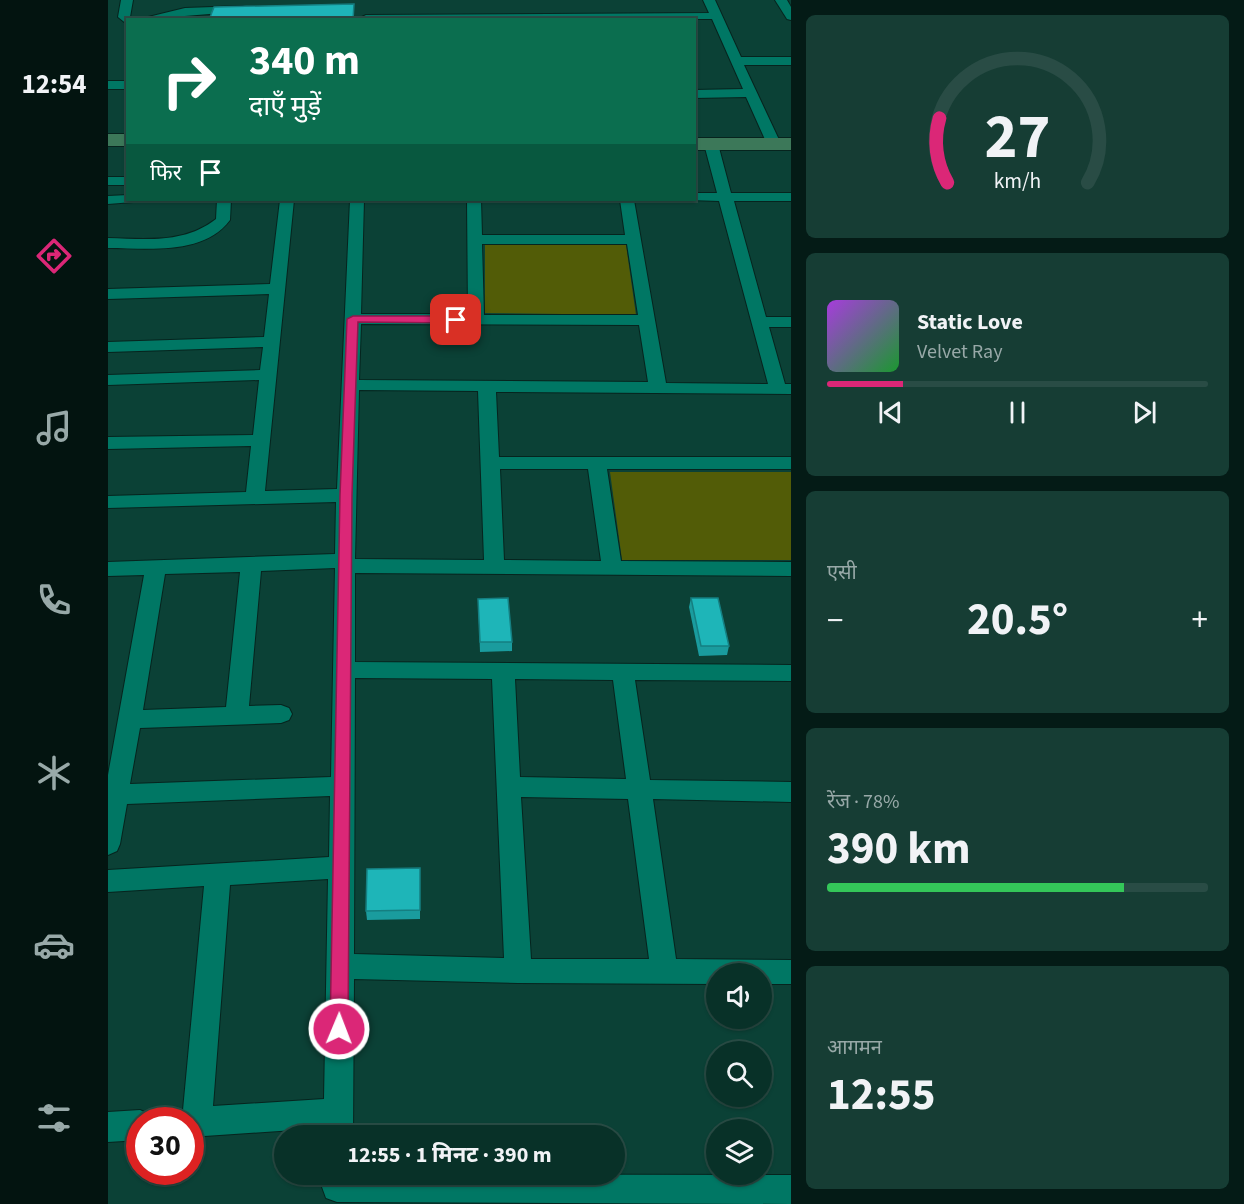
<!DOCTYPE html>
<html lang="hi">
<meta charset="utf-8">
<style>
:root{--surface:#083128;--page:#163d34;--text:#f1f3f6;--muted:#98a9a8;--line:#294c45;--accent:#db2777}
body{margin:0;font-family:"Source Sans 3","Noto Sans Devanagari",sans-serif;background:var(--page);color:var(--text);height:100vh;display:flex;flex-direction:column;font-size:22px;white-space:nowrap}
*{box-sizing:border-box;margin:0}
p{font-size:20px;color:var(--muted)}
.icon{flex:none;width:33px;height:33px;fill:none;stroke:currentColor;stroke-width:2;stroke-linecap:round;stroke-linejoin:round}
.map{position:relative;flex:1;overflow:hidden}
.sheet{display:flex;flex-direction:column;gap:15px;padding:15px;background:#041b16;width:453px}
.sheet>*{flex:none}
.top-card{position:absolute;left:18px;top:18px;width:570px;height:183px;border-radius:0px;box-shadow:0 2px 4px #0004,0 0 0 2px var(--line);background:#0b6e4f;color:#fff;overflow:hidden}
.buttons{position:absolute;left:598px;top:963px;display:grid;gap:12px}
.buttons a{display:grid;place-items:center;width:66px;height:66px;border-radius:50%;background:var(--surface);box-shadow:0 2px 4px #0004,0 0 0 2px var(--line);font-size:30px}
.speed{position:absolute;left:18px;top:1107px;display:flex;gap:12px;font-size:30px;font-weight:700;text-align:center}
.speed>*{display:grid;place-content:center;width:78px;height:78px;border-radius:50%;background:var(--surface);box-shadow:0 2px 4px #0004,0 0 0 2px var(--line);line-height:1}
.speed .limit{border:9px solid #d22;background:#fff;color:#111}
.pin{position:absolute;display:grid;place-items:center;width:51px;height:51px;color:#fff;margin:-26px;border-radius:12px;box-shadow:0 3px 9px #0006}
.me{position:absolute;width:66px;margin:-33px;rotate:1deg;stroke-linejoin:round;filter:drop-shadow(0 0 4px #0008)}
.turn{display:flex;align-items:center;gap:21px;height:126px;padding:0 24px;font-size:27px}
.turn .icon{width:78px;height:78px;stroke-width:2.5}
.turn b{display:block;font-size:42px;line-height:51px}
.then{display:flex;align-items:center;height:57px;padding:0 24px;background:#0003;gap:12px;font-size:22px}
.big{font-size:45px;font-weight:700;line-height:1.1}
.sheet .tile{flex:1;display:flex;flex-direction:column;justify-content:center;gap:9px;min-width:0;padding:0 21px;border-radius:9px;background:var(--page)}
.sheet .dial{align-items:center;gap:0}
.dial svg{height:156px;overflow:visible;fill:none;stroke:var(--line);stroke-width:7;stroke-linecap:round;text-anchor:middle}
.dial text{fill:var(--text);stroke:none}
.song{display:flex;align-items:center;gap:18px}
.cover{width:72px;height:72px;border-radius:9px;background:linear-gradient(135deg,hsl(280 70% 55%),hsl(130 70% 35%))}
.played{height:6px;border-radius:3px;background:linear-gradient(90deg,var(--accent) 20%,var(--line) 20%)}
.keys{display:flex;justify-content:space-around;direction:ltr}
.heat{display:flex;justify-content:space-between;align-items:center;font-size:33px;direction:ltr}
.charge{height:9px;border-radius:4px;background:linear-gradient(90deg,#34c759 78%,var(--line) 0)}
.trip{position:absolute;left:166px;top:1125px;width:351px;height:60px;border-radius:30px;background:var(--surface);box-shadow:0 2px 4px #0004,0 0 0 2px var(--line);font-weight:700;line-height:60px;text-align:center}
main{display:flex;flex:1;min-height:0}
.tabs{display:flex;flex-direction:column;width:108px;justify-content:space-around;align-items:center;background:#031410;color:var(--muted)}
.tabs .icon{width:42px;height:42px}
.tabs .current{color:var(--accent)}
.tabs b{font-size:27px;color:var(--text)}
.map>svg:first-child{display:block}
.green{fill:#525c07}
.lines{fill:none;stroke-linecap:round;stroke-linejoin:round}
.street-casing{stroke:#06241e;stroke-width:2}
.secondary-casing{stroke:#06241e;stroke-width:2}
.street{fill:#007764;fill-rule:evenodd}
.secondary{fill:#3c7859;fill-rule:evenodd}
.wall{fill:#1a9c9e}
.building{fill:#1eb5b8;stroke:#157f81;stroke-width:1.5}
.route{fill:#db2777;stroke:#8e194d;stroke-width:1.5}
</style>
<main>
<nav class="tabs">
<b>12:54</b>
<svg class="icon current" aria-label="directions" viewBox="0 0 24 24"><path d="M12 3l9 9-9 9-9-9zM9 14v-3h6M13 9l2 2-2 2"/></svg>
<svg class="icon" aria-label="music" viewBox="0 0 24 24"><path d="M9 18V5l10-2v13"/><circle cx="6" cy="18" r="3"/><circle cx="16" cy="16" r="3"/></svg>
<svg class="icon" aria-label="phone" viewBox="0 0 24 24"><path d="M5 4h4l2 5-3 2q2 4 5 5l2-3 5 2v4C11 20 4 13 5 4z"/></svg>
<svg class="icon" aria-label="climate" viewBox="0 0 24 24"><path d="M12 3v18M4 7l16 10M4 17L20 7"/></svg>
<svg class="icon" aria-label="car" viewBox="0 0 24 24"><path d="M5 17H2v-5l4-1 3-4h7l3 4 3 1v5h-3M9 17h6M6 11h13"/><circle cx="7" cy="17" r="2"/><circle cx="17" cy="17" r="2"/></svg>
<svg class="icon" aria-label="filters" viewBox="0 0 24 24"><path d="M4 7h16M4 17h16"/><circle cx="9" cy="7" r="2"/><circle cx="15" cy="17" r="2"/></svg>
</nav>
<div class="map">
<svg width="683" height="1204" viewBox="0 0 683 1204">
<rect width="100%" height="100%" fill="#0b4136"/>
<g class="green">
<path d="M 377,244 L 518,245 L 528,315 L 377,313 Z"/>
<path d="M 502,472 L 683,472 L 683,560 L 514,560 Z"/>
</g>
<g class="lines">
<g class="street-casing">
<g id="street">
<path d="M 13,0 L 25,0 L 22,17 L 24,20 L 20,20 L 20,25 L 10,17 Z"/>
<path d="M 595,0 L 607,0 L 633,57 L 683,57 L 683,65 L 636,65 L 673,144 L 671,147 L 661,147 L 659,144 L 638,97 L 586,98 L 586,90 L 635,89 L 604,19 L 252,18 L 258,15 L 601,13 Z"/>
<path d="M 667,0 L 679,0 L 683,7 L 683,20 L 679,19 Z"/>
<path d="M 134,6 L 138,7 L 138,11 L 28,20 L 77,8 Z"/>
<rect x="0" y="81" width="20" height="8"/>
<path d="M 603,140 L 610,144 L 623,193 L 683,193 L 683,201 L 626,201 L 658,317 L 683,317 L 683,327 L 661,327 L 677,384 L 683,384 L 683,394 L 388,392 L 391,457 L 683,457 L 683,469 L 499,469 L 513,561 L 683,562 L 683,576 L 247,573 L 247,662 L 683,665 L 683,681 L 527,680 L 542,780 L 683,782 L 683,802 L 545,799 L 568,959 L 683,960 L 683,984 L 654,984 L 654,974 L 609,974 L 609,984 L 410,983 L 246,979 L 245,1136 L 215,1136 L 215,1128 L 82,1137 L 82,1120 L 68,1120 L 72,1112 L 75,1110 L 96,886 L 0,892 L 0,870 L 221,857 L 222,796 L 19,804 L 12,844 L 9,851 L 0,855 L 0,775 L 36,575 L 0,576 L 0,562 L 227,554 L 228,502 L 0,508 L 0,496 L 138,492 L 143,446 L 0,449 L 0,437 L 145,435 L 151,380 L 0,385 L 0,375 L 152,370 L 155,347 L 0,352 L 0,342 L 156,337 L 161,294 L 0,299 L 0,289 L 162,284 L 172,200 L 186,200 L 157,491 L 229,489 L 242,200 L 256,200 L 253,314 L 360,314 L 359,200 L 373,200 L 374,235 L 517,235 L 512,200 L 526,200 L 558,383 L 660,384 L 611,201 L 581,200 L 586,200 L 586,193 L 609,193 L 596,144 ZM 374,244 L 519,244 L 530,315 L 376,315 ZM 253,324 L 531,325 L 540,382 L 251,380 ZM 251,390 L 370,391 L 376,560 L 247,559 ZM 392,469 L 480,469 L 493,561 L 396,560 ZM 227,568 L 223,777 L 22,784 L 32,728 L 173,723 L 181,720 L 184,714 L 181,708 L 173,705 L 141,706 L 153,571 ZM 132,572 L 118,707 L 35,710 L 57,574 ZM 247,678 L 384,679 L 396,958 L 246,954 ZM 407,679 L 505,680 L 518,779 L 412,777 ZM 413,797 L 520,799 L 541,959 L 423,959 ZM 220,879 L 216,1099 L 105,1106 L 122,885 Z"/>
<rect x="0" y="177" width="20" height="8"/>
<path d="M 20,195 L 20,200 L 27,200 L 25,202 L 0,204 L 0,196 Z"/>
<path d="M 109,200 L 123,200 L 122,220 C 95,256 40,248 0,248 L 0,238 C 38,239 76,244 108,219 Z"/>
<path d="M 32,1110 L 42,1115 L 45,1120 L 32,1120 L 32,1140 L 0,1142 L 0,1112 Z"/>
<path d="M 222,1174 L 683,1175 L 683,1204 L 229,1202 L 218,1198 L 214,1187 L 218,1176 Z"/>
</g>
</g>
<g class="secondary-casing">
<g id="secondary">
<rect x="0" y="134" width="20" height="12"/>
<rect x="586" y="138" width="97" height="12"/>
</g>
</g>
<use href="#street" class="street"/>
<use href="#secondary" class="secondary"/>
</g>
<g class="wall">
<path d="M 583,598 L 621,646 L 619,655 L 591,656 L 581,607 Z"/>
<path d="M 370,599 L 404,642 L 404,651 L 372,652 Z"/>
<path d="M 312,868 L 312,919 L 259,920 L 258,911 Z"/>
</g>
<g class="building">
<path d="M 246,4 L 245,20 L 101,20 L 106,7 Z"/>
<path d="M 400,598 L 404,642 L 372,642 L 370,599 Z"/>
<path d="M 583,598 L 610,598 L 621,646 L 593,646 Z"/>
<path d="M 312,868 L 312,910 L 258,911 L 259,869 Z"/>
</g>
<path class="route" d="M 245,316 L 348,316 L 353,320 L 348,323 L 250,322 L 244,495 L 240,1029 L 238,1035 L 231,1038 L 225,1035 L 222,1029 L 232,495 L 239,319 Z"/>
</svg>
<div class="buttons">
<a><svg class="icon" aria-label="sound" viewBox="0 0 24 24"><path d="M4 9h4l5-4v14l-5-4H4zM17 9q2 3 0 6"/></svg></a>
<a><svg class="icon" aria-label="search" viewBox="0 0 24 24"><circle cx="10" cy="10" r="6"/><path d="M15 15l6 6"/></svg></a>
<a><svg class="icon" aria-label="layers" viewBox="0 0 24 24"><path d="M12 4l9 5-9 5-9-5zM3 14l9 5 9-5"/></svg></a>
</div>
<div class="speed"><div class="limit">30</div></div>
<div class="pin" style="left:348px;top:320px;background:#d93025"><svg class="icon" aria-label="arrive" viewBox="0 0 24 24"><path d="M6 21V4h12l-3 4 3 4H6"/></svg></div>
<svg class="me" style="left:231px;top:1029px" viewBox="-20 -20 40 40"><circle r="17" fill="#db2777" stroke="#fff" stroke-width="3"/><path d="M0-11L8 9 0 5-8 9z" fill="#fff"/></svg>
<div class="trip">12:55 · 1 मिनट · 390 m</div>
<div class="top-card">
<div class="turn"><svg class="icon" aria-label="right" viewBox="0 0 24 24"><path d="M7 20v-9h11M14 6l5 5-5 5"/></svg><div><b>340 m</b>दाएँ मुड़ें</div></div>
<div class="then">फिर<svg class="icon" aria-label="arrive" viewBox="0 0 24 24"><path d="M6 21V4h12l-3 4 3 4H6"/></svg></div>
</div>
</div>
<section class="sheet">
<div class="tile dial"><svg viewBox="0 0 100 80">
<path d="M14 69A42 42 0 1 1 86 69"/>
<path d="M14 69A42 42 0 0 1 10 36" stroke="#db2777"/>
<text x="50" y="56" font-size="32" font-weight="700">27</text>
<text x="50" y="72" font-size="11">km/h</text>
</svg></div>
<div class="tile">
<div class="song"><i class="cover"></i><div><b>Static Love</b><p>Velvet Ray</p></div></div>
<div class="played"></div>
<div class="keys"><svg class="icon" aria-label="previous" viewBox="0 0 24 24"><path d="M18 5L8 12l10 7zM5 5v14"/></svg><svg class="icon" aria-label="pause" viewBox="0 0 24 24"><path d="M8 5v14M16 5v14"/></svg><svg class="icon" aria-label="next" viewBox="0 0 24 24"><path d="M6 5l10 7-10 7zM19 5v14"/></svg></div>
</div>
<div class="tile"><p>एसी</p>
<div class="heat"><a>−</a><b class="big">20.5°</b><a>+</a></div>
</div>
<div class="tile"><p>रेंज · 78%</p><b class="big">390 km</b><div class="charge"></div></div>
<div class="tile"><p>आगमन</p><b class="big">12:55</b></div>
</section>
</main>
